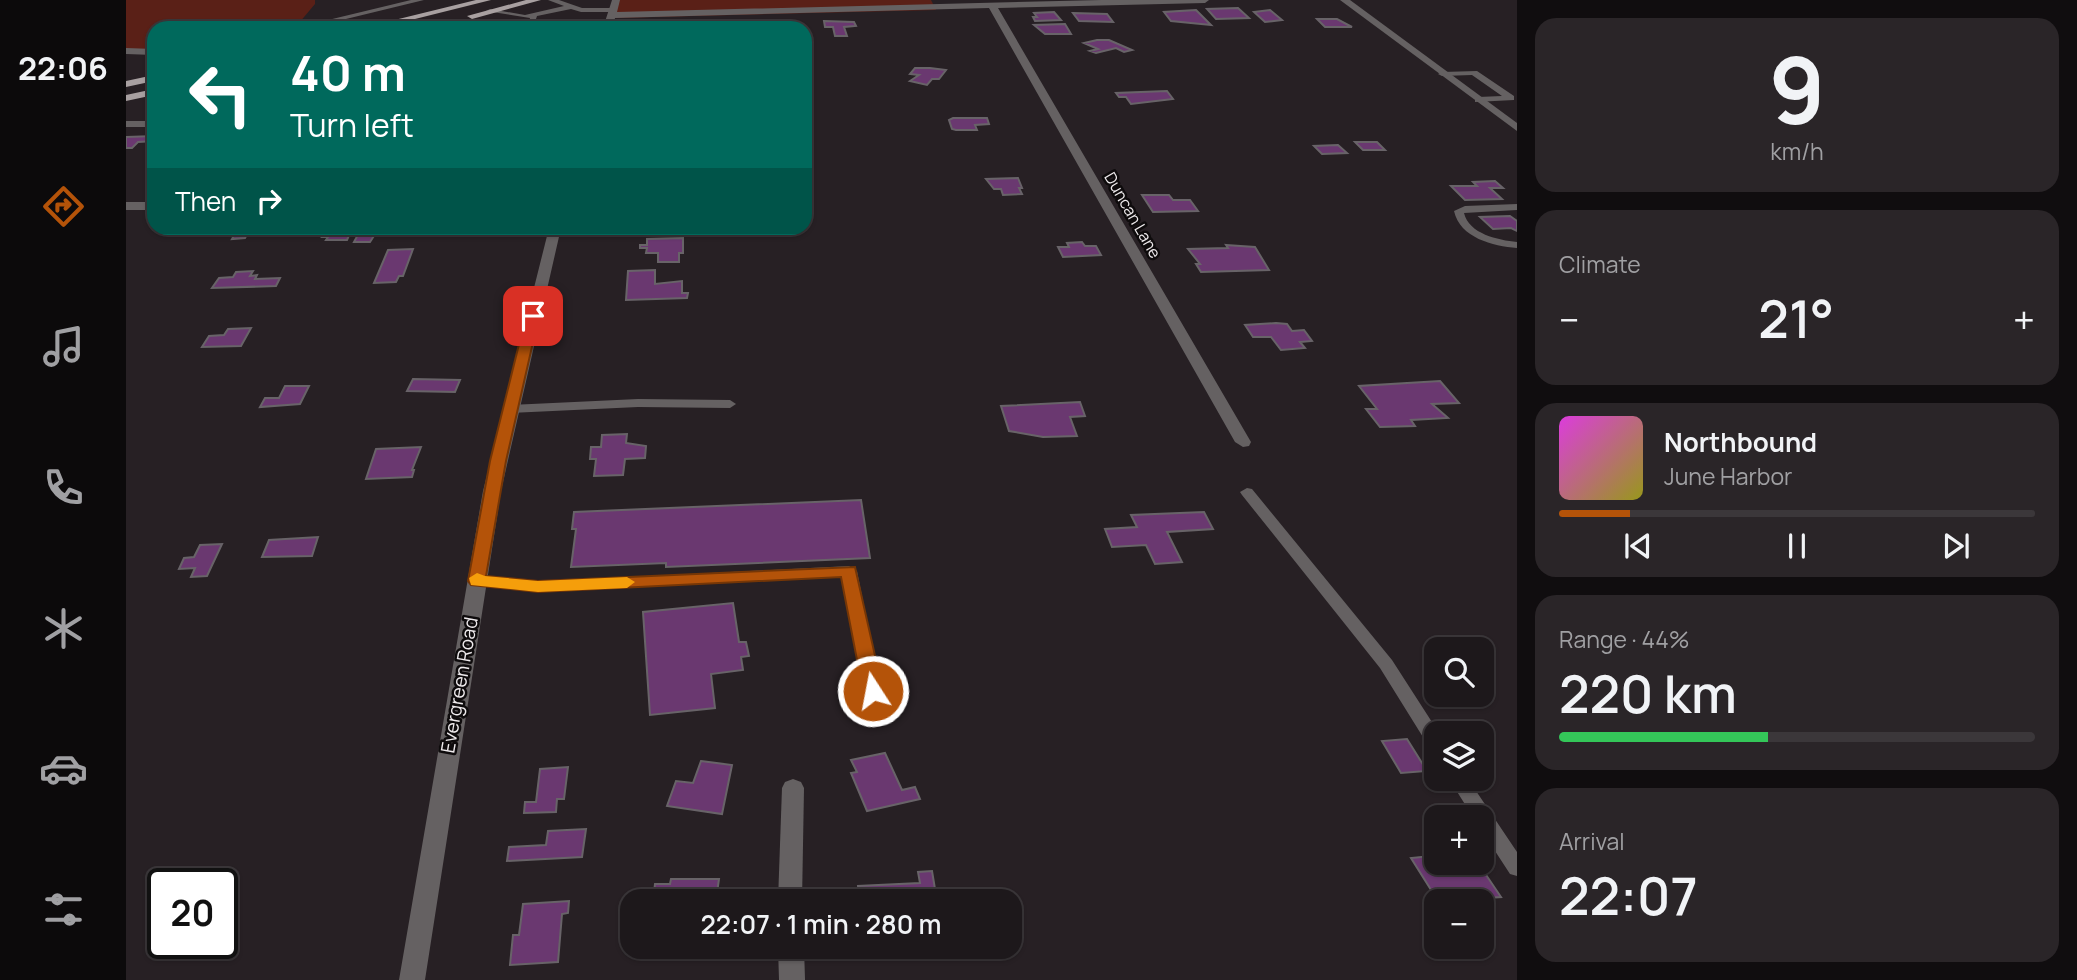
<!DOCTYPE html>
<meta charset="utf-8">
<style>
:root{--surface:#1d181b;--page:#2a2528;--text:#f1f3f6;--muted:#a0a0a3;--line:#3b373a;--accent:#b45309}
body{margin:0;font-family:Manrope,sans-serif;background:var(--page);color:var(--text);height:100vh;display:flex;flex-direction:column;font-size:26px;white-space:nowrap}
*{box-sizing:border-box;margin:0}
p{font-size:23px;color:var(--muted)}
.icon{flex:none;width:38px;height:38px;fill:none;stroke:currentColor;stroke-width:2;stroke-linecap:round;stroke-linejoin:round}
.map{position:relative;flex:1;overflow:hidden}
.sheet{display:flex;flex-direction:column;gap:18px;padding:18px;background:#100d0f;width:560px}
.sheet>*{flex:none}
.guide{position:absolute;left:21px;top:21px;width:665px;height:214px;border-radius:21px;box-shadow:0 2px 5px #0004,0 0 0 2px var(--line);background:#00695c;color:#fff;overflow:hidden}
.tools{position:absolute;left:1298px;top:637px;display:grid;gap:14px}
.tools a{display:grid;place-items:center;width:70px;height:70px;border-radius:14px;background:var(--surface);box-shadow:0 2px 5px #0004,0 0 0 2px var(--line);font-size:35px}
.speed{position:absolute;left:21px;top:868px;display:flex;gap:14px;font-size:35px;font-weight:700;text-align:center}
.speed>*{display:grid;place-content:center;width:91px;height:91px;border-radius:50%;background:var(--surface);box-shadow:0 2px 5px #0004,0 0 0 2px var(--line);line-height:1}
.speed .limit{border:4px solid #111;border-radius:10px;background:#fff;color:#111}
.pin{position:absolute;display:grid;place-items:center;width:60px;height:60px;color:#fff;margin:-30px;border-radius:14px;box-shadow:0 4px 10px #0006}
.me{position:absolute;width:77px;margin:-38px;rotate:349deg;stroke-linejoin:round;filter:drop-shadow(0 0 5px #0008)}
.turn{display:flex;align-items:center;gap:24px;height:147px;padding:0 28px;font-size:32px}
.turn .icon{width:91px;height:91px;stroke-width:2.5}
.turn b{display:block;font-size:49px;line-height:60px}
.then{display:flex;align-items:center;height:66px;padding:0 28px;background:#0003;gap:14px;font-size:26px}
.big{font-size:52px;font-weight:600;line-height:1.1}
.sheet .card{flex:1;display:flex;flex-direction:column;justify-content:center;gap:10px;min-width:0;padding:0 24px;border-radius:21px;background:var(--page)}
.sheet .dial{align-items:center;gap:0}
.dial b{font-size:91px;line-height:1}
.song{display:flex;align-items:center;gap:21px}
.cover{width:84px;height:84px;border-radius:10px;background:linear-gradient(135deg,hsl(300 70% 55%),hsl(60 70% 35%))}
.played{height:7px;border-radius:4px;background:linear-gradient(90deg,var(--accent) 15%,var(--line) 15%)}
.keys{display:flex;justify-content:space-around;direction:ltr}
.heat{display:flex;justify-content:space-between;align-items:center;font-size:38px;direction:ltr}
.charge{height:10px;border-radius:5px;background:linear-gradient(90deg,#34c759 44%,var(--line) 0)}
.trip{position:absolute;left:494px;top:889px;width:402px;height:70px;border-radius:21px;background:var(--surface);box-shadow:0 2px 5px #0004,0 0 0 2px var(--line);font-weight:600;line-height:70px;text-align:center}
main{display:flex;flex:1;min-height:0}
.tabs{display:flex;flex-direction:column;width:126px;justify-content:space-around;align-items:center;background:#0c0a0b;color:var(--muted)}
.tabs .icon{width:49px;height:49px}
.tabs .on{color:var(--accent)}
.tabs b{font-size:32px;color:var(--text)}
.map>svg:first-child{display:block}
.green{fill:#5a2017}
.building{fill:#6a3870;stroke:#686368;stroke-width:2}
.lines{fill:none;stroke-linecap:round;stroke-linejoin:round}
.service{fill:#656162;fill-rule:evenodd}
.minor{fill:#656162;fill-rule:evenodd}
.primary{fill:#a8a0a1;fill-rule:evenodd}
.route{fill:#b45309;stroke:#753606;stroke-width:2}
.slow{fill:#f59e0b}
.labels{text-anchor:middle;stroke-width:5;stroke-linejoin:round;paint-order:stroke}
.far-street-label{font-size:16px;fill:#efebed;stroke:#0e0b0c}
.street-label{font-size:19px;fill:#efebed;stroke:#0e0b0c}
</style>
<main>
<nav class="tabs">
<b>22:06</b>
<svg class="icon on" aria-label="directions" viewBox="0 0 24 24"><path d="M12 3l9 9-9 9-9-9zM9 14v-3h6M13 9l2 2-2 2"/></svg>
<svg class="icon" aria-label="music" viewBox="0 0 24 24"><path d="M9 18V5l10-2v13"/><circle cx="6" cy="18" r="3"/><circle cx="16" cy="16" r="3"/></svg>
<svg class="icon" aria-label="phone" viewBox="0 0 24 24"><path d="M5 4h4l2 5-3 2q2 4 5 5l2-3 5 2v4C11 20 4 13 5 4z"/></svg>
<svg class="icon" aria-label="climate" viewBox="0 0 24 24"><path d="M12 3v18M4 7l16 10M4 17L20 7"/></svg>
<svg class="icon" aria-label="car" viewBox="0 0 24 24"><path d="M5 17H2v-5l4-1 3-4h7l3 4 3 1v5h-3M9 17h6M6 11h13"/><circle cx="7" cy="17" r="2"/><circle cx="17" cy="17" r="2"/></svg>
<svg class="icon" aria-label="filters" viewBox="0 0 24 24"><path d="M4 7h16M4 17h16"/><circle cx="9" cy="7" r="2"/><circle cx="15" cy="17" r="2"/></svg>
</nav>
<div class="map">
<svg width="1391" height="980" viewBox="0 0 1391 980">
<rect width="100%" height="100%" fill="#272024"/>
<g class="green">
<path d="M 0,0 L 189,0 L 189,4 L 173,23 L 151,28 L 28,28 L 28,53 L 0,51 Z"/>
<path d="M 491,0 L 805,0 L 810,10 L 489,18 Z"/>
</g>
<g class="building">
<path d="M 1112,8 L 1123,18 L 1090,19 L 1081,9 Z"/>
<path d="M 1070,10 L 1085,25 L 1045,21 L 1038,12 Z"/>
<path d="M 1144,10 L 1156,20 L 1139,22 L 1128,12 Z"/>
<path d="M 928,12 L 935,20 L 909,21 L 907,17 L 911,17 L 908,13 Z"/>
<path d="M 947,13 L 981,14 L 987,22 L 953,21 Z"/>
<path d="M 1191,19 L 1211,19 L 1226,27 L 1199,27 Z"/>
<path d="M 698,21 L 728,22 L 730,26 L 718,27 L 721,36 L 709,36 L 707,27 L 699,27 Z"/>
<path d="M 939,24 L 945,34 L 919,34 L 908,25 Z"/>
<path d="M 971,40 L 983,40 L 1006,50 L 998,52 L 990,48 L 970,53 L 964,51 L 972,49 L 958,43 Z"/>
<path d="M 789,68 L 804,68 L 820,70 L 813,79 L 806,79 L 801,85 L 784,81 L 793,75 L 784,74 Z"/>
<path d="M 1041,91 L 1047,99 L 1005,104 L 1000,97 L 993,97 L 990,93 Z"/>
<path d="M 827,118 L 861,118 L 863,124 L 849,125 L 851,130 L 830,130 L 826,129 L 823,120 Z"/>
<path d="M 28,136 L 28,141 L 12,142 L 6,148 L 0,148 L 0,137 Z"/>
<path d="M 1229,142 L 1251,142 L 1259,150 L 1237,150 Z"/>
<path d="M 1212,145 L 1221,153 L 1196,154 L 1188,146 Z"/>
<path d="M 892,178 L 896,188 L 893,188 L 896,194 L 877,195 L 875,189 L 868,189 L 860,179 Z"/>
<path d="M 1369,181 L 1377,188 L 1364,188 L 1376,199 L 1339,200 L 1325,186 L 1351,186 L 1347,182 Z"/>
<path d="M 1016,195 L 1043,195 L 1047,200 L 1064,200 L 1072,211 L 1027,212 Z"/>
<path d="M 1384,216 L 1391,221 L 1391,231 L 1385,228 L 1367,229 L 1354,217 Z"/>
<path d="M 43,228 L 71,228 L 67,232 L 39,233 Z"/>
<path d="M 112,228 L 154,228 L 144,230 L 142,234 L 121,234 L 119,238 L 106,239 Z"/>
<path d="M 201,228 L 253,228 L 244,242 L 228,242 L 234,231 L 225,231 L 221,240 L 200,240 L 202,237 L 196,237 Z"/>
<path d="M 557,238 L 557,253 L 553,253 L 553,262 L 532,262 L 532,253 L 520,253 L 521,248 L 514,248 L 514,245 L 521,245 L 521,239 Z"/>
<path d="M 956,242 L 959,246 L 970,246 L 975,255 L 937,257 L 932,247 L 943,247 L 941,243 Z"/>
<path d="M 1100,245 L 1129,247 L 1143,270 L 1075,272 L 1070,264 L 1074,264 L 1062,249 L 1102,248 Z"/>
<path d="M 287,249 L 277,276 L 273,276 L 270,282 L 248,283 L 262,250 Z"/>
<path d="M 529,270 L 529,284 L 556,281 L 556,293 L 562,293 L 561,298 L 500,300 L 502,271 Z"/>
<path d="M 127,271 L 124,276 L 131,275 L 129,279 L 154,278 L 150,286 L 86,288 L 93,278 L 107,277 L 110,272 Z"/>
<path d="M 1150,323 L 1161,324 L 1166,331 L 1178,330 L 1186,341 L 1174,342 L 1179,348 L 1155,350 L 1145,337 L 1127,337 L 1119,325 Z"/>
<path d="M 125,328 L 115,346 L 76,347 L 83,336 L 98,335 L 102,329 Z"/>
<path d="M 287,379 L 334,380 L 329,392 L 281,391 Z"/>
<path d="M 1314,381 L 1333,403 L 1306,404 L 1322,418 L 1285,420 L 1289,426 L 1254,427 L 1240,409 L 1251,409 L 1233,386 Z"/>
<path d="M 159,386 L 183,386 L 174,404 L 134,407 L 139,398 L 153,398 Z"/>
<path d="M 954,402 L 959,416 L 944,417 L 951,436 L 917,437 L 883,431 L 875,406 Z"/>
<path d="M 501,434 L 500,443 L 520,446 L 519,458 L 499,459 L 497,475 L 468,476 L 470,459 L 464,459 L 465,447 L 475,447 L 476,435 Z"/>
<path d="M 295,447 L 286,470 L 288,470 L 286,477 L 240,479 L 250,449 Z"/>
<path d="M 735,500 L 744,558 L 540,567 L 540,563 L 445,567 L 450,529 L 446,529 L 448,512 Z"/>
<path d="M 1078,512 L 1087,529 L 1041,532 L 1056,562 L 1029,564 L 1020,545 L 986,547 L 979,529 L 1011,527 L 1005,515 Z"/>
<path d="M 192,537 L 186,556 L 136,557 L 143,540 Z"/>
<path d="M 96,544 L 81,576 L 65,577 L 69,568 L 53,569 L 58,558 L 68,557 L 74,545 Z"/>
<path d="M 607,603 L 613,642 L 620,642 L 623,656 L 615,657 L 617,670 L 585,674 L 589,708 L 524,715 L 517,612 Z"/>
<path d="M 1281,739 L 1301,771 L 1275,773 L 1256,741 Z"/>
<path d="M 759,753 L 776,790 L 789,787 L 794,799 L 741,811 L 725,773 L 731,772 L 725,760 Z"/>
<path d="M 575,761 L 606,765 L 596,814 L 541,806 L 550,781 L 567,783 Z"/>
<path d="M 442,767 L 438,799 L 431,799 L 430,812 L 398,813 L 399,802 L 410,802 L 414,769 Z"/>
<path d="M 460,829 L 456,857 L 381,861 L 383,847 L 420,845 L 422,831 Z"/>
<path d="M 1305,856 L 1312,868 L 1352,863 L 1375,897 L 1312,901 L 1285,858 Z"/>
<path d="M 806,871 L 811,901 L 733,901 L 732,886 L 794,883 L 792,872 Z"/>
<path d="M 545,879 L 593,879 L 591,893 L 605,893 L 604,901 L 527,901 L 529,884 L 544,884 Z"/>
<path d="M 443,901 L 442,913 L 436,914 L 432,962 L 384,965 L 387,935 L 393,935 L 397,904 Z"/>
</g>
<g class="lines">
<g class="service">
<path d="M 285,0 L 298,0 L 183,28 L 169,28 Z"/>
<path d="M 422,0 L 433,0 L 456,8 L 487,8 L 491,10 L 487,12 L 455,12 L 445,9 L 411,16 L 410,19 L 427,28 L 417,28 L 403,22 L 404,18 L 360,11 L 364,9 L 399,15 L 438,6 Z"/>
<path d="M 306,23 L 315,28 L 306,28 L 302,25 Z"/>
<path d="M 1351,71 L 1388,96 L 1388,100 L 1349,102 L 1349,98 L 1352,97 L 1376,96 L 1346,75 L 1316,76 L 1312,74 L 1316,72 Z"/>
<path d="M 1391,204 L 1391,210 L 1338,213 C 1343,234 1372,240 1391,242 L 1391,248 C 1367,246 1334,238 1328,211 L 1339,206 Z"/>
<path d="M 512,399 L 604,400 L 610,404 L 604,408 L 512,407 L 384,413 L 378,409 L 384,405 Z"/>
<path d="M 1121,488 L 1126,489 L 1266,660 L 1313,733 L 1311,733 L 1311,751 L 1305,750 L 1254,668 L 1116,495 L 1114,492 Z"/>
<path d="M 723,566 L 731,571 L 755,691 L 753,695 L 747,697 L 741,695 L 739,691 L 716,576 L 412,592 L 351,586 L 343,581 L 351,576 L 412,582 Z"/>
<path d="M 1323,779 L 1342,779 L 1391,852 L 1391,876 L 1384,874 L 1356,831 L 1356,817 L 1347,817 Z"/>
</g>
<g class="minor">
<path d="M 486,0 L 494,0 L 491,12 L 975,0 L 1083,0 L 1079,3 L 872,8 L 1125,442 L 1123,446 L 1117,447 L 1109,442 L 863,8 L 489,18 L 487,28 L 477,28 Z"/>
<path d="M 1214,0 L 1224,0 L 1391,123 L 1391,131 Z"/>
<path d="M 0,48 L 28,49 L 28,55 L 0,54 Z"/>
<rect x="0" y="121" width="28" height="6"/>
<rect x="0" y="202" width="28" height="8"/>
<path d="M 423,228 L 435,228 L 375,491 L 299,980 L 273,980 L 357,491 Z"/>
<path d="M 667,779 L 675,782 L 678,788 L 676,901 L 652,901 L 656,788 L 659,782 Z"/>
<path d="M 652,947 L 678,947 L 679,980 L 653,980 Z"/>
</g>
<g class="primary">
<path d="M 350,0 L 365,0 L 253,28 L 236,28 Z"/>
<path d="M 400,0 L 415,0 L 346,19 L 341,16 Z"/>
<path d="M 28,75 L 28,81 L 0,87 L 0,81 Z"/>
<path d="M 28,89 L 28,95 L 0,101 L 0,95 Z"/>
</g>
</g>
<path class="route" d="M 407,312 L 413,316 L 380,461 L 360,576 L 412,581 L 729,567 L 757,691 L 754,696 L 740,696 L 737,691 L 715,577 L 412,592 L 345,585 L 342,581 L 364,461 L 400,316 Z"/>
<path class="slow" d="M 351,573 L 359,576 L 412,581 L 501,577 L 509,582 L 501,588 L 412,592 L 345,585 L 343,578 Z"/>
<g class="labels">
<g class="far-street-label">
<text transform="translate(1007 215) rotate(60)" y="6">Duncan Lane</text>
</g>
<g class="street-label">
<text transform="translate(333 685) rotate(-80)" y="7">Evergreen Road</text>
</g>
</g>
</svg>
<div class="tools">
<a><svg class="icon" aria-label="search" viewBox="0 0 24 24"><circle cx="10" cy="10" r="6"/><path d="M15 15l6 6"/></svg></a>
<a><svg class="icon" aria-label="layers" viewBox="0 0 24 24"><path d="M12 4l9 5-9 5-9-5zM3 14l9 5 9-5"/></svg></a>
<a>+</a>
<a>−</a>
</div>
<div class="speed"><div class="limit">20</div></div>
<div class="pin" style="left:407px;top:316px;background:#d93025"><svg class="icon" aria-label="arrive" viewBox="0 0 24 24"><path d="M6 21V4h12l-3 4 3 4H6"/></svg></div>
<svg class="me" style="left:747px;top:691px" viewBox="-20 -20 40 40"><circle r="17" fill="#b45309" stroke="#fff" stroke-width="3"/><path d="M0-11L8 9 0 5-8 9z" fill="#fff"/></svg>
<div class="trip">22:07 · 1 min · 280 m</div>
<div class="guide">
<div class="turn"><svg class="icon" aria-label="left" viewBox="0 0 24 24"><path d="M17 20v-9H6M10 6l-5 5 5 5"/></svg><div><b>40 m</b>Turn left</div></div>
<div class="then">Then<svg class="icon" aria-label="right" viewBox="0 0 24 24"><path d="M7 20v-9h11M14 6l5 5-5 5"/></svg></div>
</div>
</div>
<section class="sheet">
<div class="card dial"><b>9</b><p>km/h</p></div>
<div class="card"><p>Climate</p>
<div class="heat"><a>−</a><b class="big">21°</b><a>+</a></div>
</div>
<div class="card">
<div class="song"><i class="cover"></i><div><b>Northbound</b><p>June Harbor</p></div></div>
<div class="played"></div>
<div class="keys"><svg class="icon" aria-label="previous" viewBox="0 0 24 24"><path d="M18 5L8 12l10 7zM5 5v14"/></svg><svg class="icon" aria-label="pause" viewBox="0 0 24 24"><path d="M8 5v14M16 5v14"/></svg><svg class="icon" aria-label="next" viewBox="0 0 24 24"><path d="M6 5l10 7-10 7zM19 5v14"/></svg></div>
</div>
<div class="card"><p>Range · 44%</p><b class="big">220 km</b><div class="charge"></div></div>
<div class="card"><p>Arrival</p><b class="big">22:07</b></div>
</section>
</main>
